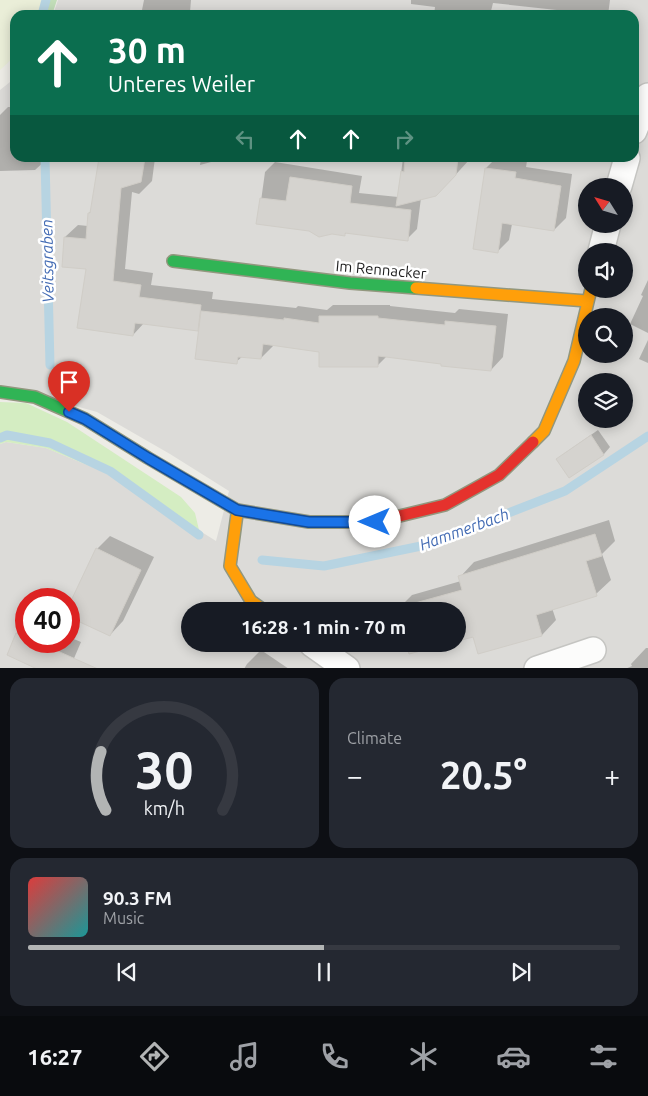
<!DOCTYPE html>
<meta charset="utf-8">
<style>
:root{--surface:#171b24;--page:#242831;--text:#f1f3f6;--muted:#9ea1a6;--line:#363941;--accent:#b2b4b4}
body{margin:0;font-family:Ubuntu,sans-serif;background:var(--page);color:var(--text);height:100vh;display:flex;flex-direction:column;font-size:19px;white-space:nowrap}
*{box-sizing:border-box;margin:0}
p{font-size:16px;color:var(--muted)}
.icon{flex:none;width:28px;height:28px;fill:none;stroke:currentColor;stroke-width:2;stroke-linecap:round;stroke-linejoin:round}
.map{position:relative;height:668px;overflow:hidden}
.details{display:flex;flex-direction:column;gap:10px;padding:10px;background:#0d0f14;flex:1}
.details>*{flex:none}
.guide{position:absolute;left:10px;top:10px;width:629px;height:152px;border-radius:15px;box-shadow:0 2px 12px #0003;background:#0b6e4f;color:#fff;overflow:hidden}
.needle{width:32px;rotate:307deg}
.buttons{position:absolute;left:578px;top:178px;display:grid;gap:10px}
.buttons a{display:grid;place-items:center;width:55px;height:55px;border-radius:50%;background:var(--surface);box-shadow:0 2px 12px #0003;font-size:25px}
.speed{position:absolute;left:15px;top:588px;display:flex;gap:10px;font-size:25px;font-weight:700;text-align:center}
.speed>*{display:grid;place-content:center;width:65px;height:65px;border-radius:50%;background:var(--surface);box-shadow:0 2px 12px #0003;line-height:1}
.speed .limit{border:8px solid #d22;background:#fff;color:#111}
.pin{position:absolute;display:grid;place-items:center;width:42px;height:42px;color:#fff;margin:-51px -21px;border-radius:50% 50% 50% 0;rotate:-45deg;box-shadow:0 0 5px #0007}
.pin .icon{rotate:45deg}
.me{position:absolute;width:55px;margin:-28px;rotate:270deg;stroke-linejoin:round;filter:drop-shadow(0 0 4px #0008)}
.turn{display:flex;align-items:center;gap:18px;height:105px;padding:0 15px;font-size:22px}
.turn .icon{width:65px;height:65px;stroke-width:2.5}
.turn b{display:block;font-size:35px;line-height:42px}
.lanes{display:flex;align-items:center;height:48px;padding:0 15px;background:#0003;justify-content:center;gap:25px;direction:ltr}
.lanes .off{opacity:.35}
.big{font-size:38px;font-weight:700;line-height:1.1}
.details .tile{flex:1;display:flex;flex-direction:column;justify-content:center;gap:8px;min-width:0;padding:0 18px;border-radius:15px;background:var(--page)}
.details .dial{align-items:center;gap:0}
.dial svg{height:130px;overflow:visible;fill:none;stroke:var(--line);stroke-width:7;stroke-linecap:round;text-anchor:middle}
.dial text{fill:var(--text);stroke:none}
.song{display:flex;align-items:center;gap:15px}
.cover{width:60px;height:60px;border-radius:8px;background:linear-gradient(135deg,hsl(0 70% 55%),hsl(180 70% 35%))}
.played{height:5px;border-radius:2px;background:linear-gradient(90deg,var(--accent) 50%,var(--line) 50%)}
.keys{display:flex;justify-content:space-around;direction:ltr}
.heat{display:flex;justify-content:space-between;align-items:center;font-size:28px;direction:ltr}
.details .tiles{flex:1;display:grid;gap:10px;grid-template-columns:1fr 1fr}
.tile:last-child{grid-column:span 2}
.trip{position:absolute;left:181px;top:602px;width:285px;height:50px;border-radius:25px;background:var(--surface);box-shadow:0 2px 12px #0003;font-weight:700;line-height:50px;text-align:center}
.menu{display:flex;height:80px;justify-content:space-around;align-items:center;background:#090b0e;color:var(--muted)}
.menu .icon{width:35px;height:35px}
.menu .selected{color:var(--accent)}
.menu b{font-size:22px;color:var(--text)}
.map>svg:first-child{display:block}
.residential{fill:#dcdbd8;fill-rule:evenodd}
.farmland{fill:#eaeed8}
.grass{fill:#d4edc2}
.forest{fill:#c2deb9}
.shadow{fill:#0003}
.lines{fill:none;stroke-linecap:round;stroke-linejoin:round}
.stream{stroke:#b7d4e2;stroke-width:9}
.building{fill:#d5d3cf;stroke:#d0cdc7}
.street-casing{stroke:#c5c5c2;stroke-width:28}
.fast-casing{stroke:#92977e;stroke-width:14}
.slow-casing{stroke:#92977e;stroke-width:14}
.jam-casing{stroke:#92977e;stroke-width:14}
.street{stroke:#fcfcfb;stroke-width:25}
.fast{stroke:#30b455;stroke-width:11}
.slow{stroke:#ff9f0a;stroke-width:11}
.jam{stroke:#e5322d;stroke-width:11}
.route-casing{stroke:#114b97;stroke-width:12}
.route{stroke:#1a73e8;stroke-width:9}
.labels{text-anchor:middle;stroke-width:5;stroke-linejoin:round;paint-order:stroke}
.street-label{font-size:15px;fill:#1e1e1e;stroke:#fff}
.water-label{font-size:16px;font-style:italic;fill:#446cb4;stroke:#fff}
</style>
<div class="map">
<svg width="648" height="669" viewBox="0 0 648 669">
<rect width="100%" height="100%" fill="#edece6"/>
<path class="residential" d="M 58,0 L 648,0 L 648,668 L 0,669 L 0,444 L 6,442 L 46,448 L 109,474 L 216,541 L 229,491 L 170,454 L 97,412 L 0,385 L 0,90 L 15,78 L 15,158 L 634,158 L 634,15 L 53,15 ZM 586,186 L 624,186 L 624,224 L 586,224 ZM 586,251 L 624,251 L 624,289 L 586,289 ZM 586,316 L 624,316 L 624,354 L 586,354 ZM 586,381 L 624,381 L 624,419 L 586,419 ZM 26,599 L 69,599 L 69,641 L 26,641 ZM 190,611 L 458,611 L 458,644 L 190,644 Z"/>
<path class="farmland" d="M 0,0 L 43,0 L 42,15 L 15,15 L 15,56 L 0,70 Z"/>
<path class="grass" d="M 0,402 L 26,403 L 67,422 L 181,497 L 195,513 L 199,530 L 109,474 L 46,448 L 6,442 L 0,444 Z"/>
<path class="forest" d="M 43,0 L 57,0 L 52,15 L 42,15 Z"/>
<g class="shadow">
<path d="M 144,0 L 191,0 L 190,12 L 186,15 L 141,15 Z"/>
<path d="M 411,0 L 610,0 L 608,15 L 575,15 L 575,12 L 493,3 L 490,15 L 434,15 L 435,7 L 411,4 Z"/>
<path d="M 263,11 L 292,15 L 259,15 Z"/>
<path d="M 8,107 L 15,107 L 15,158 L 48,158 L 35,170 L 0,171 L 0,115 Z"/>
<path d="M 100,158 L 155,158 L 152,181 L 139,194 L 132,192 L 125,269 L 153,273 L 151,285 L 213,292 L 212,299 L 296,308 L 298,306 L 327,310 L 333,305 L 390,305 L 390,306 L 455,313 L 459,309 L 508,314 L 503,357 L 491,370 L 387,356 L 377,366 L 320,350 L 273,344 L 273,346 L 261,358 L 243,356 L 236,362 L 200,327 L 197,329 L 144,323 L 133,335 L 88,267 L 65,237 L 78,225 L 88,226 L 89,213 L 92,210 Z"/>
<path d="M 201,158 L 226,158 L 200,165 Z"/>
<path d="M 403,158 L 469,158 L 469,160 L 450,181 L 421,198 L 417,229 L 407,239 L 347,232 L 345,234 L 258,223 L 265,172 L 275,162 L 362,176 L 359,193 L 398,197 Z"/>
<path d="M 496,158 L 507,158 L 527,161 L 526,167 L 572,174 L 566,218 L 554,230 L 512,224 L 509,240 L 497,252 L 486,168 Z"/>
<path d="M 648,280 L 648,333 L 630,324 L 643,296 L 641,295 Z"/>
<path d="M 648,340 L 648,363 L 639,359 Z"/>
<path d="M 598,430 L 610,447 L 604,454 L 570,476 L 558,459 L 565,453 Z"/>
<path d="M 609,520 L 615,541 L 602,554 L 611,580 L 596,594 L 552,608 L 556,620 L 542,635 L 479,653 L 474,635 L 458,640 L 458,611 L 399,611 L 398,609 L 412,595 L 461,581 L 460,577 L 474,562 Z"/>
<path d="M 110,536 L 154,557 L 123,621 L 110,635 L 69,616 L 69,608 L 97,549 Z"/>
<path d="M 26,625 L 26,641 L 69,641 L 69,637 L 81,642 L 72,663 L 40,669 L 18,634 Z"/>
<path d="M 646,648 L 648,648 L 648,669 L 625,669 L 632,666 L 631,664 Z"/>
<path d="M 261,650 L 289,669 L 244,669 L 247,664 Z"/>
</g>
<g class="lines">
<g class="stream">
<path d="M 43,11 L 46,0"/>
<path d="M 45,158 L 50,365"/>
<path d="M 0,438 L 7,435 L 50,443 L 110,471 L 199,535"/>
<path d="M 262,560 L 324,566 L 426,545 L 565,491 L 648,436"/>
</g>
</g>
<g class="building">
<path d="M 99,158 L 145,158 L 141,182 L 121,188 L 113,281 L 141,285 L 139,297 L 201,305 L 198,331 L 135,323 L 133,336 L 77,328 L 86,269 L 62,267 L 64,237 L 86,239 L 88,213 L 90,213 Z"/>
<path d="M 405,158 L 458,158 L 456,175 L 436,196 L 396,206 L 401,171 L 404,172 Z"/>
<path d="M 485,168 L 516,172 L 515,178 L 561,186 L 554,231 L 502,223 L 498,253 L 473,249 Z"/>
<path d="M 290,177 L 352,186 L 350,203 L 411,210 L 408,241 L 345,233 L 345,236 L 332,234 L 319,237 L 309,231 L 256,224 L 260,198 L 286,201 Z"/>
<path d="M 201,311 L 284,320 L 284,318 L 319,323 L 319,316 L 378,316 L 378,318 L 445,325 L 445,321 L 496,326 L 491,371 L 441,366 L 441,364 L 378,356 L 378,367 L 319,367 L 319,352 L 263,344 L 261,359 L 238,357 L 237,364 L 195,359 Z"/>
<path d="M 591,435 L 604,455 L 569,478 L 556,459 Z"/>
<path d="M 595,534 L 602,556 L 586,561 L 597,596 L 536,615 L 542,636 L 478,654 L 473,637 L 458,641 L 458,611 L 397,611 L 397,608 L 462,590 L 458,576 Z"/>
<path d="M 96,548 L 141,570 L 110,636 L 69,617 L 69,605 Z"/>
<path d="M 16,633 L 26,637 L 26,641 L 35,641 L 98,669 L 37,669 L 7,655 Z"/>
<path d="M 406,644 L 447,644 L 409,654 Z"/>
</g>
<g class="lines">
<g class="street-casing">
<g id="street">
<path d="M 634,131 L 648,96"/>
<path d="M 619,186 L 627,158"/>
<path d="M 601,251 L 608,224"/>
<path d="M 312,644 L 347,669"/>
<path d="M 537,669 L 593,650"/>
</g>
</g>
<g class="fast-casing">
<g id="fast">
<path d="M 173,261 L 350,283 L 416,288"/>
<path d="M 0,392 L 35,397 L 85,419 L 148,458 L 237,510 L 237,514"/>
</g>
</g>
<g class="slow-casing">
<g id="slow">
<path d="M 416,288 L 587,301"/>
<path d="M 533,442 L 544,431 L 574,361 L 591,289"/>
<path d="M 237,514 L 230,566 L 251,601 L 265,611"/>
</g>
</g>
<g class="jam-casing">
<path id="jam" d="M 237,510 L 309,522 L 375,522 L 445,505 L 499,475 L 533,442"/>
</g>
<use href="#street" class="street"/>
<use href="#fast" class="fast"/>
<use href="#slow" class="slow"/>
<use href="#jam" class="jam"/>
</g>
<g class="lines">
<g class="route-casing">
<path id="route" d="M 69,412 L 85,419 L 148,458 L 237,510 L 309,522 L 375,522"/>
</g>
<use href="#route" class="route"/>
</g>
<g class="labels">
<g class="street-label">
<text transform="translate(381 270) rotate(5)" y="5">Im Rennacker</text>
</g>
<g class="water-label">
<text transform="translate(47 261) rotate(-91)" y="6">Veitsgraben</text>
<text transform="translate(464 529) rotate(-20)" y="6">Hammerbach</text>
</g>
</g>
</svg>
<div class="buttons">
<a><svg class="needle" viewBox="-14 -14 28 28"><path d="M0-13l5 13h-10z" fill="#e53935"/><path d="M0 13l5-13h-10z" fill="#9ea1a6"/></svg></a>
<a><svg class="icon" aria-label="sound" viewBox="0 0 24 24"><path d="M4 9h4l5-4v14l-5-4H4zM17 9q2 3 0 6"/></svg></a>
<a><svg class="icon" aria-label="search" viewBox="0 0 24 24"><circle cx="10" cy="10" r="6"/><path d="M15 15l6 6"/></svg></a>
<a><svg class="icon" aria-label="layers" viewBox="0 0 24 24"><path d="M12 4l9 5-9 5-9-5zM3 14l9 5 9-5"/></svg></a>
</div>
<div class="speed"><div class="limit">40</div></div>
<div class="pin" style="left:69px;top:412px;background:#d93025"><svg class="icon" aria-label="arrive" viewBox="0 0 24 24"><path d="M6 21V4h12l-3 4 3 4H6"/></svg></div>
<svg class="me" style="left:375px;top:522px" viewBox="-20 -20 40 40"><circle r="19" fill="#fff"/><path d="M0-13L10 11 0 6-10 11z" fill="#1a73e8"/></svg>
<div class="trip">16:28 · 1 min · 70 m</div>
<div class="guide">
<div class="turn"><svg class="icon" aria-label="ahead" viewBox="0 0 24 24"><path d="M12 20V5M6 11l6-6 6 6"/></svg><div><b>30 m</b>Unteres Weiler</div></div>
<div class="lanes"><svg class="icon off" aria-label="left" viewBox="0 0 24 24"><path d="M17 20v-9H6M10 6l-5 5 5 5"/></svg><svg class="icon" aria-label="ahead" viewBox="0 0 24 24"><path d="M12 20V5M6 11l6-6 6 6"/></svg><svg class="icon" aria-label="ahead" viewBox="0 0 24 24"><path d="M12 20V5M6 11l6-6 6 6"/></svg><svg class="icon off" aria-label="right" viewBox="0 0 24 24"><path d="M7 20v-9h11M14 6l5 5-5 5"/></svg></div>
</div>
</div>
<section class="details">
<div class="tiles">
<div class="tile dial"><svg viewBox="0 0 100 80">
<path d="M14 69A42 42 0 1 1 86 69"/>
<path d="M14 69A42 42 0 0 1 11 33" stroke="#b2b4b4"/>
<text x="50" y="56" font-size="32" font-weight="700">30</text>
<text x="50" y="72" font-size="11">km/h</text>
</svg></div>
<div class="tile"><p>Climate</p>
<div class="heat"><a>−</a><b class="big">20.5°</b><a>+</a></div>
</div>
<div class="tile">
<div class="song"><i class="cover"></i><div><b>90.3 FM</b><p>Music</p></div></div>
<div class="played"></div>
<div class="keys"><svg class="icon" aria-label="previous" viewBox="0 0 24 24"><path d="M18 5L8 12l10 7zM5 5v14"/></svg><svg class="icon" aria-label="pause" viewBox="0 0 24 24"><path d="M8 5v14M16 5v14"/></svg><svg class="icon" aria-label="next" viewBox="0 0 24 24"><path d="M6 5l10 7-10 7zM19 5v14"/></svg></div>
</div>
</div>
</section>
<nav class="menu">
<b>16:27</b>
<svg class="icon selected" aria-label="directions" viewBox="0 0 24 24"><path d="M12 3l9 9-9 9-9-9zM9 14v-3h6M13 9l2 2-2 2"/></svg>
<svg class="icon" aria-label="music" viewBox="0 0 24 24"><path d="M9 18V5l10-2v13"/><circle cx="6" cy="18" r="3"/><circle cx="16" cy="16" r="3"/></svg>
<svg class="icon" aria-label="phone" viewBox="0 0 24 24"><path d="M5 4h4l2 5-3 2q2 4 5 5l2-3 5 2v4C11 20 4 13 5 4z"/></svg>
<svg class="icon" aria-label="climate" viewBox="0 0 24 24"><path d="M12 3v18M4 7l16 10M4 17L20 7"/></svg>
<svg class="icon" aria-label="car" viewBox="0 0 24 24"><path d="M5 17H2v-5l4-1 3-4h7l3 4 3 1v5h-3M9 17h6M6 11h13"/><circle cx="7" cy="17" r="2"/><circle cx="17" cy="17" r="2"/></svg>
<svg class="icon" aria-label="filters" viewBox="0 0 24 24"><path d="M4 7h16M4 17h16"/><circle cx="9" cy="7" r="2"/><circle cx="15" cy="17" r="2"/></svg>
</nav>
